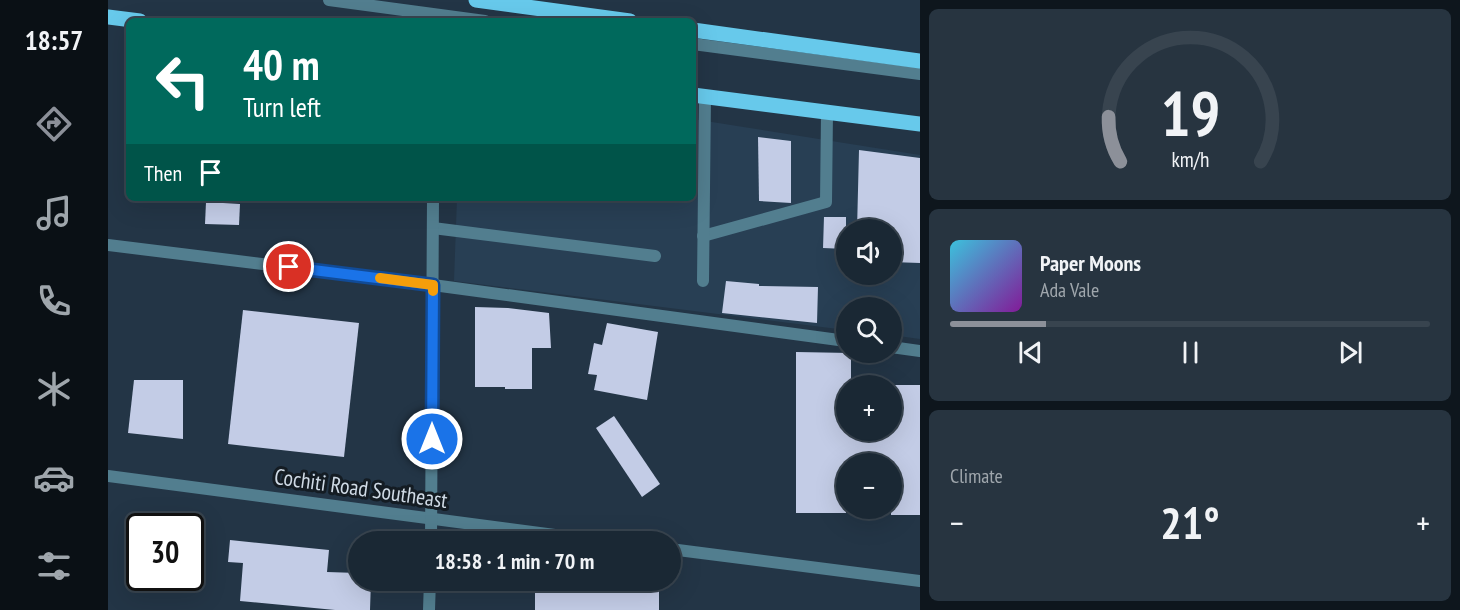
<!DOCTYPE html>
<meta charset="utf-8">
<style>
:root{--surface:#1a2834;--page:#273440;--text:#f1f3f6;--muted:#9fa6ac;--line:#38444f;--accent:#8c9099}
body{margin:0;font-family:"PT Sans Narrow",sans-serif;background:var(--page);color:var(--text);height:100vh;display:flex;flex-direction:column;font-size:22px;white-space:nowrap}
*{box-sizing:border-box;margin:0}
p{font-size:20px;color:var(--muted)}
.icon{flex:none;width:33px;height:33px;fill:none;stroke:currentColor;stroke-width:2;stroke-linecap:round;stroke-linejoin:round}
.map{position:relative;flex:1;overflow:hidden}
.panel{display:flex;flex-direction:column;gap:9px;padding:9px;background:#0e161d;width:540px}
.panel>*{flex:none}
.top-card{position:absolute;left:18px;top:18px;width:570px;height:183px;border-radius:9px;box-shadow:0 6px 24px #0002,0 0 0 2px var(--line);background:#00695c;color:#fff;overflow:hidden}
.buttons{position:absolute;left:728px;top:219px;display:grid;gap:12px}
.buttons a{display:grid;place-items:center;width:66px;height:66px;border-radius:50%;background:var(--surface);box-shadow:0 6px 24px #0002,0 0 0 2px var(--line);font-size:30px}
.speed{position:absolute;left:18px;top:513px;display:flex;gap:12px;font-size:30px;font-weight:700;text-align:center}
.speed>*{display:grid;place-content:center;width:78px;height:78px;border-radius:50%;background:var(--surface);box-shadow:0 6px 24px #0002,0 0 0 2px var(--line);line-height:1}
.speed .limit{border:3px solid #111;border-radius:9px;background:#fff;color:#111}
.pin{position:absolute;display:grid;place-items:center;width:51px;height:51px;color:#fff;margin:-26px;border:3px solid #fff;border-radius:50%;box-shadow:0 2px 6px #0007}
.me{position:absolute;width:66px;margin:-33px;rotate:0deg;stroke-linejoin:round;filter:drop-shadow(0 0 4px #0008)}
.turn{display:flex;align-items:center;gap:21px;height:126px;padding:0 18px;font-size:27px}
.turn .icon{width:78px;height:78px;stroke-width:2.5}
.turn b{display:block;font-size:42px;line-height:51px}
.then{display:flex;align-items:center;height:57px;padding:0 18px;background:#0003;gap:12px;font-size:22px}
.big{font-size:45px;font-weight:600;line-height:1.1}
.panel .widget{flex:1;display:flex;flex-direction:column;justify-content:center;gap:9px;min-width:0;padding:0 21px;border-radius:9px;background:var(--page)}
.panel .dial{align-items:center;gap:0}
.dial svg{height:156px;overflow:visible;fill:none;stroke:var(--line);stroke-width:7;stroke-linecap:round;text-anchor:middle}
.dial text{fill:var(--text);stroke:none}
.song{display:flex;align-items:center;gap:18px}
.cover{width:72px;height:72px;border-radius:9px;background:linear-gradient(135deg,hsl(190 70% 55%),hsl(290 70% 35%))}
.played{height:6px;border-radius:3px;background:linear-gradient(90deg,var(--accent) 20%,var(--line) 20%)}
.keys{display:flex;justify-content:space-around;direction:ltr}
.heat{display:flex;justify-content:space-between;align-items:center;font-size:33px;direction:ltr}
.trip{position:absolute;left:240px;top:531px;width:333px;height:60px;border-radius:30px;background:var(--surface);box-shadow:0 6px 24px #0002,0 0 0 2px var(--line);font-weight:600;line-height:60px;text-align:center}
main{display:flex;flex:1;min-height:0}
.tab-bar{display:flex;flex-direction:column;width:108px;justify-content:space-around;align-items:center;background:#0a1015;color:var(--muted)}
.tab-bar .icon{width:42px;height:42px}
.tab-bar .selected{color:var(--accent)}
.tab-bar b{font-size:27px;color:var(--text)}
.map>svg:first-child{display:block}
.built{fill:#283f54;fill-rule:evenodd}
.building{fill:#c3cce6}
.lines{fill:none;stroke-linecap:round;stroke-linejoin:round}
.lane{stroke:#527e8f;stroke-width:12}
.street{stroke:#527e8f;stroke-width:12}
.primary{stroke:#67c9eb;stroke-width:15}
.route-casing{stroke:#114b97;stroke-width:15}
.route{stroke:#1a73e8;stroke-width:10}
.slow{stroke:#f59e0b;stroke-width:10}
.labels{text-anchor:middle;stroke-width:6;stroke-linejoin:round;paint-order:stroke}
.street-label{font-size:22px;fill:#cfdae5;stroke:#141c23}
</style>
<main>
<nav class="tab-bar">
<b>18:57</b>
<svg class="icon selected" aria-label="directions" viewBox="0 0 24 24"><path d="M12 3l9 9-9 9-9-9zM9 14v-3h6M13 9l2 2-2 2"/></svg>
<svg class="icon" aria-label="music" viewBox="0 0 24 24"><path d="M9 18V5l10-2v13"/><circle cx="6" cy="18" r="3"/><circle cx="16" cy="16" r="3"/></svg>
<svg class="icon" aria-label="phone" viewBox="0 0 24 24"><path d="M5 4h4l2 5-3 2q2 4 5 5l2-3 5 2v4C11 20 4 13 5 4z"/></svg>
<svg class="icon" aria-label="climate" viewBox="0 0 24 24"><path d="M12 3v18M4 7l16 10M4 17L20 7"/></svg>
<svg class="icon" aria-label="car" viewBox="0 0 24 24"><path d="M5 17H2v-5l4-1 3-4h7l3 4 3 1v5h-3M9 17h6M6 11h13"/><circle cx="7" cy="17" r="2"/><circle cx="17" cy="17" r="2"/></svg>
<svg class="icon" aria-label="filters" viewBox="0 0 24 24"><path d="M4 7h16M4 17h16"/><circle cx="9" cy="7" r="2"/><circle cx="15" cy="17" r="2"/></svg>
</nav>
<div class="map">
<svg width="812" height="610" viewBox="0 0 812 610">
<rect width="100%" height="100%" fill="#233546"/>
<path class="built" d="M 585,119 L 812,155 L 812,339 L 783,335 L 783,308 L 738,308 L 738,330 L 346,281 L 349,198 L 585,198 ZM 738,230 L 783,230 L 783,274 L 738,274 Z"/>
<g class="building">
<path d="M 650,137 L 683,141 L 683,203 L 651,201 Z"/>
<path d="M 751,150 L 812,158 L 812,263 L 783,262 L 783,230 L 749,230 Z"/>
<path d="M 98,202 L 132,204 L 131,225 L 97,224 Z"/>
<path d="M 716,217 L 738,217 L 738,249 L 715,248 Z"/>
<path d="M 618,281 L 651,284 L 651,286 L 710,287 L 709,323 L 614,313 Z"/>
<path d="M 367,307 L 400,308 L 441,313 L 443,348 L 424,348 L 424,389 L 397,389 L 397,387 L 367,387 Z"/>
<path d="M 135,310 L 251,323 L 236,457 L 120,444 Z"/>
<path d="M 499,323 L 550,332 L 539,400 L 486,390 L 489,375 L 480,374 L 486,343 L 494,345 Z"/>
<path d="M 688,352 L 743,353 L 743,386 L 738,386 L 738,430 L 783,430 L 783,385 L 812,385 L 812,515 L 783,515 L 783,464 L 738,464 L 738,513 L 688,513 Z"/>
<path d="M 26,380 L 75,380 L 75,439 L 20,433 Z"/>
<path d="M 506,416 L 552,484 L 534,497 L 488,428 Z"/>
<path d="M 122,540 L 221,550 L 219,572 L 250,573 L 250,580 L 263,580 L 262,610 L 227,610 L 132,601 L 135,563 L 120,562 Z"/>
<path d="M 427,580 L 508,580 L 551,587 L 551,610 L 427,610 Z"/>
</g>
<g class="lines">
<g class="lane">
<path d="M 221,0 L 377,21"/>
<path d="M 585,44 L 812,74"/>
<path d="M 325,228 L 547,256"/>
<path d="M 595,236 L 718,202 L 719,112"/>
<path d="M 0,245 L 325,285 L 738,341"/>
<path d="M 595,281 L 597,96"/>
<path d="M 783,347 L 812,351"/>
</g>
<g class="street">
<path d="M 0,476 L 500,542"/>
<path d="M 323,542 L 325,198"/>
<path d="M 562,549 L 812,581"/>
<path d="M 321,610 L 322,580"/>
</g>
<g class="primary">
<path d="M 368,0 L 522,21"/>
<path d="M 0,17 L 32,21"/>
<path d="M 585,30 L 812,61"/>
<path d="M 585,95 L 812,124"/>
</g>
</g>
<g class="lines">
<g class="route-casing">
<path id="route" d="M 181,267 L 325,285 L 324,439"/>
</g>
<use href="#route" class="route"/>
<path class="slow" d="M 272,278 L 325,285 L 325,291"/>
</g>
<g class="labels">
<g class="street-label">
<text transform="translate(253 488) rotate(8)" y="8">Cochiti Road Southeast</text>
</g>
</g>
</svg>
<div class="buttons">
<a><svg class="icon" aria-label="sound" viewBox="0 0 24 24"><path d="M4 9h4l5-4v14l-5-4H4zM17 9q2 3 0 6"/></svg></a>
<a><svg class="icon" aria-label="search" viewBox="0 0 24 24"><circle cx="10" cy="10" r="6"/><path d="M15 15l6 6"/></svg></a>
<a>+</a>
<a>−</a>
</div>
<div class="speed"><div class="limit">30</div></div>
<div class="pin" style="left:181px;top:267px;background:#d93025"><svg class="icon" aria-label="arrive" viewBox="0 0 24 24"><path d="M6 21V4h12l-3 4 3 4H6"/></svg></div>
<svg class="me" style="left:324px;top:439px" viewBox="-20 -20 40 40"><circle r="17" fill="#1a73e8" stroke="#fff" stroke-width="3"/><path d="M0-11L8 9 0 5-8 9z" fill="#fff"/></svg>
<div class="trip">18:58 · 1 min · 70 m</div>
<div class="top-card">
<div class="turn"><svg class="icon" aria-label="left" viewBox="0 0 24 24"><path d="M17 20v-9H6M10 6l-5 5 5 5"/></svg><div><b>40 m</b>Turn left</div></div>
<div class="then">Then<svg class="icon" aria-label="arrive" viewBox="0 0 24 24"><path d="M6 21V4h12l-3 4 3 4H6"/></svg></div>
</div>
</div>
<section class="panel">
<div class="widget dial"><svg viewBox="0 0 100 80">
<path d="M14 69A42 42 0 1 1 86 69"/>
<path d="M14 69A42 42 0 0 1 8 46" stroke="#8c9099"/>
<text x="50" y="56" font-size="32" font-weight="700">19</text>
<text x="50" y="72" font-size="11">km/h</text>
</svg></div>
<div class="widget">
<div class="song"><i class="cover"></i><div><b>Paper Moons</b><p>Ada Vale</p></div></div>
<div class="played"></div>
<div class="keys"><svg class="icon" aria-label="previous" viewBox="0 0 24 24"><path d="M18 5L8 12l10 7zM5 5v14"/></svg><svg class="icon" aria-label="pause" viewBox="0 0 24 24"><path d="M8 5v14M16 5v14"/></svg><svg class="icon" aria-label="next" viewBox="0 0 24 24"><path d="M6 5l10 7-10 7zM19 5v14"/></svg></div>
</div>
<div class="widget"><p>Climate</p>
<div class="heat"><a>−</a><b class="big">21°</b><a>+</a></div>
</div>
</section>
</main>
